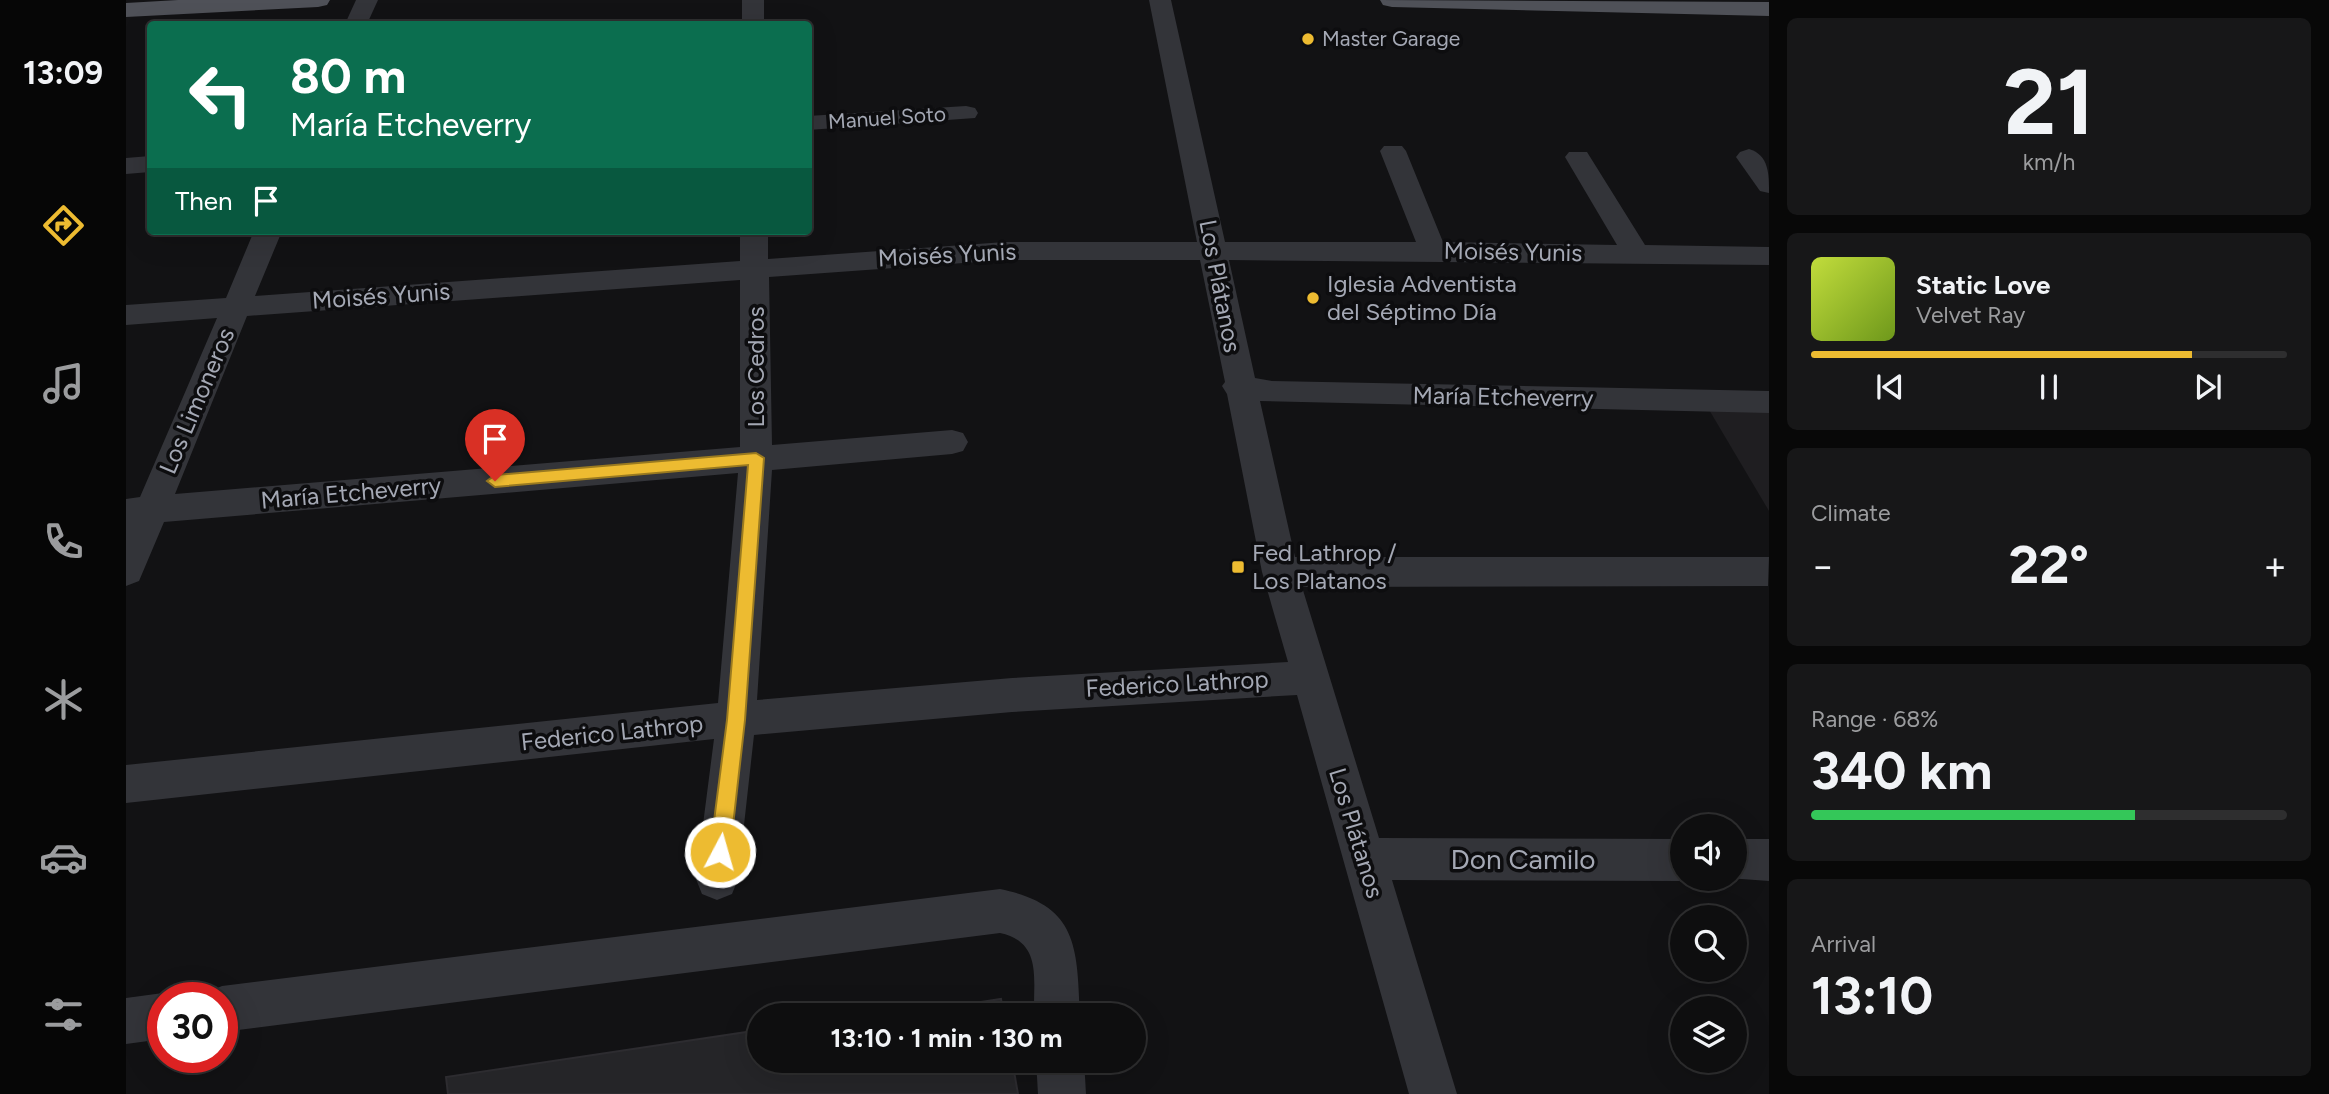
<!DOCTYPE html>
<meta charset="utf-8">
<style>
:root{--surface:#0e0e0f;--page:#171718;--text:#f1f3f6;--muted:#9b9c9e;--line:#2e2e2f;--accent:#edbb31}
body{margin:0;font-family:Figtree,sans-serif;background:var(--page);color:var(--text);height:100vh;display:flex;flex-direction:column;font-size:26px;white-space:nowrap}
*{box-sizing:border-box;margin:0}
p{font-size:23px;color:var(--muted)}
.icon{flex:none;width:38px;height:38px;fill:none;stroke:currentColor;stroke-width:2;stroke-linecap:round;stroke-linejoin:round}
.map{position:relative;flex:1;overflow:hidden}
.sheet{display:flex;flex-direction:column;gap:18px;padding:18px;background:#080808;width:560px}
.sheet>*{flex:none}
.hud{position:absolute;left:21px;top:21px;width:665px;height:214px;border-radius:7px;box-shadow:0 7px 28px #0002,0 0 0 2px var(--line);background:#0b6e4f;color:#fff;overflow:hidden}
.buttons{position:absolute;left:1544px;top:814px;display:grid;gap:14px}
.buttons a{display:grid;place-items:center;width:77px;height:77px;border-radius:50%;background:var(--surface);box-shadow:0 7px 28px #0002,0 0 0 2px var(--line);font-size:35px}
.speed{position:absolute;left:21px;top:982px;display:flex;gap:14px;font-size:35px;font-weight:700;text-align:center}
.speed>*{display:grid;place-content:center;width:91px;height:91px;border-radius:50%;background:var(--surface);box-shadow:0 7px 28px #0002,0 0 0 2px var(--line);line-height:1}
.speed .limit{border:10px solid #d22;background:#fff;color:#111}
.pin{position:absolute;display:grid;place-items:center;width:60px;height:60px;color:#fff;margin:-72px -30px;border-radius:50% 50% 50% 0;rotate:-45deg;box-shadow:0 0 7px #0007}
.pin .icon{rotate:45deg}
.me{position:absolute;width:77px;margin:-38px;rotate:6deg;stroke-linejoin:round;filter:drop-shadow(0 0 5px #0008)}
.turn{display:flex;align-items:center;gap:24px;height:147px;padding:0 28px;font-size:32px}
.turn .icon{width:91px;height:91px;stroke-width:2.5}
.turn b{display:block;font-size:49px;line-height:60px}
.then{display:flex;align-items:center;height:66px;padding:0 28px;background:#0003;gap:14px;font-size:26px}
.big{font-size:52px;font-weight:700;line-height:1.1}
.sheet .widget{flex:1;display:flex;flex-direction:column;justify-content:center;gap:10px;min-width:0;padding:0 24px;border-radius:10px;background:var(--page)}
.sheet .dial{align-items:center;gap:0}
.dial b{font-size:91px;line-height:1}
.song{display:flex;align-items:center;gap:21px}
.cover{width:84px;height:84px;border-radius:10px;background:linear-gradient(135deg,hsl(70 70% 55%),hsl(80 70% 35%))}
.played{height:7px;border-radius:4px;background:linear-gradient(90deg,var(--accent) 80%,var(--line) 80%)}
.keys{display:flex;justify-content:space-around;direction:ltr}
.heat{display:flex;justify-content:space-between;align-items:center;font-size:38px;direction:ltr}
.charge{height:10px;border-radius:5px;background:linear-gradient(90deg,#34c759 68%,var(--line) 0)}
.trip{position:absolute;left:621px;top:1003px;width:399px;height:70px;border-radius:35px;background:var(--surface);box-shadow:0 7px 28px #0002,0 0 0 2px var(--line);font-weight:700;line-height:70px;text-align:center}
main{display:flex;flex:1;min-height:0}
.tab-bar{display:flex;flex-direction:column;width:126px;justify-content:space-around;align-items:center;background:#060606;color:var(--muted)}
.tab-bar .icon{width:49px;height:49px}
.tab-bar .on{color:var(--accent)}
.tab-bar b{font-size:32px;color:var(--text)}
.map>svg:first-child{display:block}
.built{fill:#1f1e21}
.building{fill:#252528;stroke:#2d2c30;stroke-width:2}
.lines{fill:none;stroke-linecap:round;stroke-linejoin:round}
.minor{fill:#333439;fill-rule:evenodd}
.major{fill:#4f5158;fill-rule:evenodd}
.route{fill:#edbb31;stroke:#9a7a20;stroke-width:2}
.poi-dot{fill:#edbb31;stroke:#0d0d0f;stroke-width:2.5}
.labels{text-anchor:middle;stroke-width:7;stroke-linejoin:round;paint-order:stroke}
.far-poi-label{font-size:21px;fill:#a4a8b4;stroke:#0d0d0f;text-anchor:start}
.far-street-label{font-size:21px;fill:#a4a8b4;stroke:#0d0d0f}
.street-label{font-size:24px;fill:#a4a8b4;stroke:#0d0d0f}
.poi-label{font-size:24px;fill:#a4a8b4;stroke:#0d0d0f;text-anchor:start}
.near-street-label{font-size:28px;fill:#a4a8b4;stroke:#0d0d0f}
</style>
<main>
<nav class="tab-bar">
<b>13:09</b>
<svg class="icon on" aria-label="directions" viewBox="0 0 24 24"><path d="M12 3l9 9-9 9-9-9zM9 14v-3h6M13 9l2 2-2 2"/></svg>
<svg class="icon" aria-label="music" viewBox="0 0 24 24"><path d="M9 18V5l10-2v13"/><circle cx="6" cy="18" r="3"/><circle cx="16" cy="16" r="3"/></svg>
<svg class="icon" aria-label="phone" viewBox="0 0 24 24"><path d="M5 4h4l2 5-3 2q2 4 5 5l2-3 5 2v4C11 20 4 13 5 4z"/></svg>
<svg class="icon" aria-label="climate" viewBox="0 0 24 24"><path d="M12 3v18M4 7l16 10M4 17L20 7"/></svg>
<svg class="icon" aria-label="car" viewBox="0 0 24 24"><path d="M5 17H2v-5l4-1 3-4h7l3 4 3 1v5h-3M9 17h6M6 11h13"/><circle cx="7" cy="17" r="2"/><circle cx="17" cy="17" r="2"/></svg>
<svg class="icon" aria-label="filters" viewBox="0 0 24 24"><path d="M4 7h16M4 17h16"/><circle cx="9" cy="7" r="2"/><circle cx="15" cy="17" r="2"/></svg>
</nav>
<div class="map">
<svg width="1643" height="1094" viewBox="0 0 1643 1094">
<rect width="100%" height="100%" fill="#121214"/>
<path class="built" d="M 1582,408 L 1643,411 L 1643,511 Z"/>
<g class="building">
<path d="M 875,999 L 878,1015 L 771,1015 Z"/>
<path d="M 634,1030 L 634,1060 L 886,1060 L 892,1094 L 322,1094 L 320,1077 Z"/>
</g>
<g class="lines">
<g class="minor">
<path d="M 230,0 L 252,0 L 241,24 L 219,24 Z"/>
<rect x="616" y="0" width="22" height="24"/>
<path d="M 1023,0 L 1045,0 L 1099,242 L 1290,242 L 1254,151 L 1258,146 L 1276,146 L 1280,151 L 1317,242 L 1491,245 L 1439,157 L 1443,152 L 1461,152 L 1519,245 L 1643,247 L 1643,265 L 1103,260 L 1129,378 L 1146,381 L 1643,391 L 1643,413 L 1134,401 L 1169,557 L 1643,557 L 1642,586 L 1176,587 L 1253,838 L 1556,839 L 1556,878 L 1562,878 L 1556,881 L 1266,880 L 1331,1094 L 1283,1094 L 1171,695 L 886,712 L 628,735 L 612,879 L 606,894 L 591,900 L 576,894 L 570,879 L 588,739 L 0,803 L 0,765 L 592,703 L 612,473 L 38,522 L 13,581 L 0,586 L 0,499 L 14,497 L 91,318 L 0,325 L 0,305 L 100,298 L 128,231 L 156,231 L 129,296 L 614,261 L 614,231 L 642,231 L 642,259 L 879,242 L 1071,242 ZM 879,260 L 1074,260 L 1099,382 L 1096,386 L 1101,394 L 1136,572 L 1162,662 L 886,678 L 631,700 L 646,470 L 826,454 L 837,451 L 842,442 L 837,433 L 826,430 L 646,445 L 643,277 ZM 614,280 L 614,447 L 49,494 L 121,316 Z"/>
<path d="M 840,106 L 849,108 L 852,113 L 849,118 L 682,130 L 682,116 Z"/>
<path d="M 1623,149 C 1643,155 1643,174 1643,193 L 1634,191 L 1610,157 L 1614,152 Z"/>
<path d="M 24,156 L 24,172 L 0,174 L 0,158 Z"/>
<path d="M 1608,839 L 1643,839 L 1643,881 L 1602,878 L 1608,878 Z"/>
<path d="M 874,889 C 952,905 951,946 954,1015 L 908,1015 C 907,980 917,942 874,933 L 96,1032 L 96,998 L 78,998 L 80,993 L 96,986 Z"/>
<path d="M 37,993 L 48,998 L 37,998 L 37,1039 L 0,1044 L 0,998 Z"/>
<path d="M 910,1060 L 958,1060 L 960,1094 L 912,1094 Z"/>
</g>
<g class="major">
<path d="M 52,0 L 204,0 L 201,5 L 192,7 L 0,17 L 0,3 Z"/>
<path d="M 1254,0 L 1643,2 L 1643,16 L 1266,7 L 1257,5 Z"/>
</g>
</g>
<path class="route" d="M 630,453 L 638,458 L 619,720 L 604,852 L 601,859 L 594,861 L 587,859 L 584,852 L 601,720 L 622,465 L 369,487 L 361,481 L 369,475 Z"/>
<g class="poi-dot">
<circle cx="1182" cy="39" r="7"/>
<circle cx="1187" cy="298" r="7"/>
<rect x="1105" y="560" width="14" height="14" rx="3.5"/>
</g>
<g class="labels">
<g class="far-poi-label">
<text x="1196" y="46">Master Garage</text>
</g>
<g class="far-street-label">
<text transform="translate(761 118) rotate(-4)" y="7">Manuel Soto</text>
</g>
<g class="street-label">
<text transform="translate(1387 252) rotate(1)" y="8">Moisés Yunis</text>
<text transform="translate(821 255) rotate(-3)" y="8">Moisés Yunis</text>
<text transform="translate(1094 286) rotate(79)" y="8">Los Plátanos</text>
<text transform="translate(255 296) rotate(-4)" y="8">Moisés Yunis</text>
<text transform="translate(630 367) rotate(-90)" y="8">Los Cedros</text>
<text transform="translate(1377 397) rotate(1)" y="8">María Etcheverry</text>
<text transform="translate(71 401) rotate(-67)" y="8">Los Limoneros</text>
<text transform="translate(225 493) rotate(-5)" y="8">María Etcheverry</text>
<text transform="translate(1051 684) rotate(-3)" y="8">Federico Lathrop</text>
<text transform="translate(486 733) rotate(-6)" y="8">Federico Lathrop</text>
<text transform="translate(1230 833) rotate(73)" y="8">Los Plátanos</text>
</g>
<g class="poi-label">
<text x="1201" y="292">Iglesia Adventista<tspan x="1201" dy="28">del Séptimo Día</tspan></text>
<text x="1126" y="561">Fed Lathrop /<tspan x="1126" dy="28">Los Platanos</tspan></text>
</g>
<g class="near-street-label">
<text x="1397" y="869">Don Camilo</text>
</g>
</g>
</svg>
<div class="buttons">
<a><svg class="icon" aria-label="sound" viewBox="0 0 24 24"><path d="M4 9h4l5-4v14l-5-4H4zM17 9q2 3 0 6"/></svg></a>
<a><svg class="icon" aria-label="search" viewBox="0 0 24 24"><circle cx="10" cy="10" r="6"/><path d="M15 15l6 6"/></svg></a>
<a><svg class="icon" aria-label="layers" viewBox="0 0 24 24"><path d="M12 4l9 5-9 5-9-5zM3 14l9 5 9-5"/></svg></a>
</div>
<div class="speed"><div class="limit">30</div></div>
<div class="pin" style="left:369px;top:481px;background:#d93025"><svg class="icon" aria-label="arrive" viewBox="0 0 24 24"><path d="M6 21V4h12l-3 4 3 4H6"/></svg></div>
<svg class="me" style="left:594px;top:852px" viewBox="-20 -20 40 40"><circle r="17" fill="#edbb31" stroke="#fff" stroke-width="3"/><path d="M0-11L8 9 0 5-8 9z" fill="#fff"/></svg>
<div class="trip">13:10 · 1 min · 130 m</div>
<div class="hud">
<div class="turn"><svg class="icon" aria-label="left" viewBox="0 0 24 24"><path d="M17 20v-9H6M10 6l-5 5 5 5"/></svg><div><b>80 m</b>María Etcheverry</div></div>
<div class="then">Then<svg class="icon" aria-label="arrive" viewBox="0 0 24 24"><path d="M6 21V4h12l-3 4 3 4H6"/></svg></div>
</div>
</div>
<section class="sheet">
<div class="widget dial"><b>21</b><p>km/h</p></div>
<div class="widget">
<div class="song"><i class="cover"></i><div><b>Static Love</b><p>Velvet Ray</p></div></div>
<div class="played"></div>
<div class="keys"><svg class="icon" aria-label="previous" viewBox="0 0 24 24"><path d="M18 5L8 12l10 7zM5 5v14"/></svg><svg class="icon" aria-label="pause" viewBox="0 0 24 24"><path d="M8 5v14M16 5v14"/></svg><svg class="icon" aria-label="next" viewBox="0 0 24 24"><path d="M6 5l10 7-10 7zM19 5v14"/></svg></div>
</div>
<div class="widget"><p>Climate</p>
<div class="heat"><a>−</a><b class="big">22°</b><a>+</a></div>
</div>
<div class="widget"><p>Range · 68%</p><b class="big">340 km</b><div class="charge"></div></div>
<div class="widget"><p>Arrival</p><b class="big">13:10</b></div>
</section>
</main>
